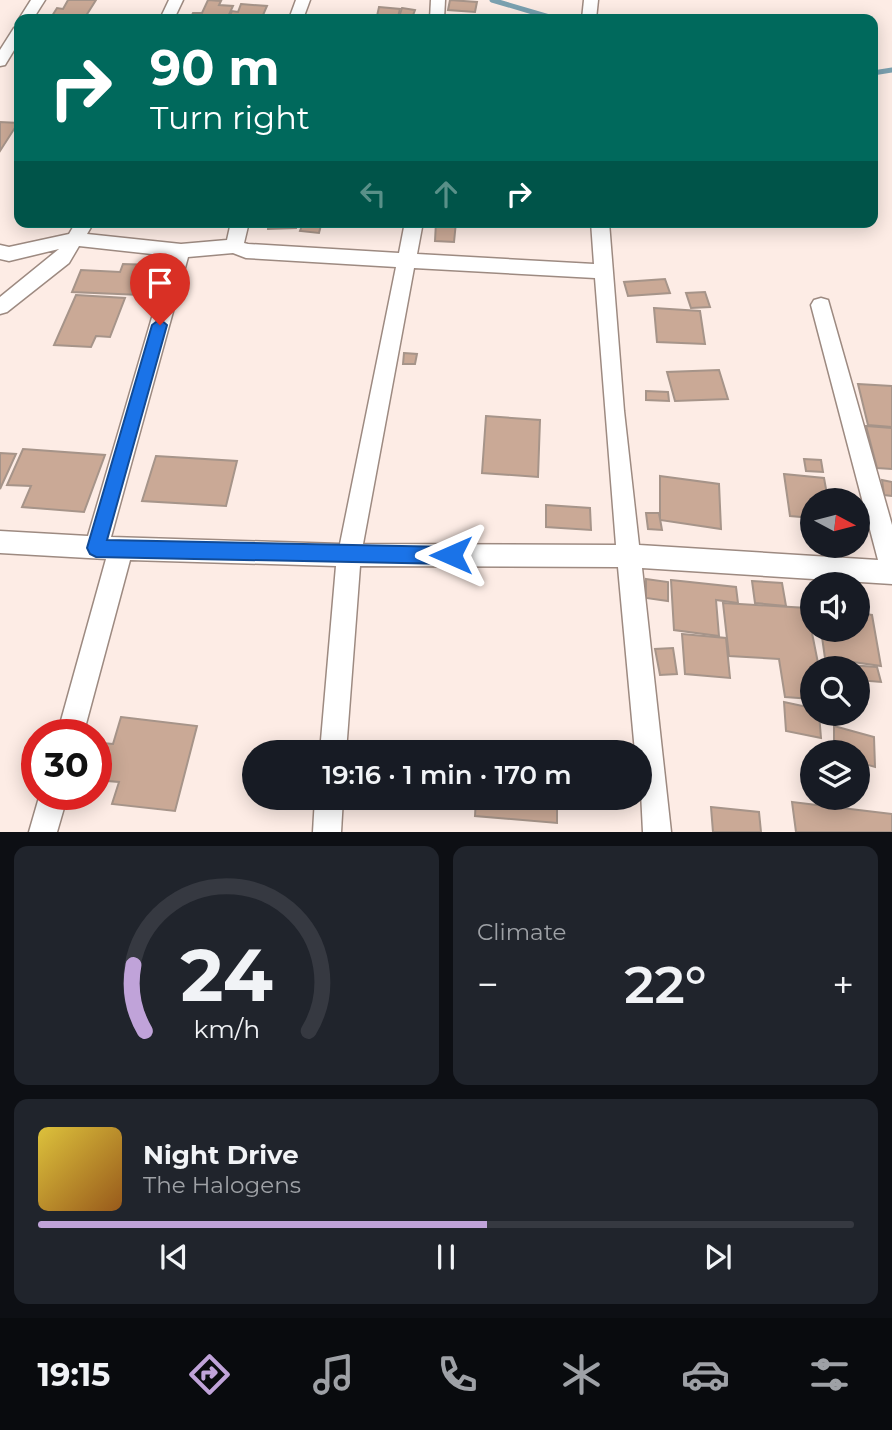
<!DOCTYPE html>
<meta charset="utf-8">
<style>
:root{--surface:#171b24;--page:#20242c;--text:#f1f3f6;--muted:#9ea1a6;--line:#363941;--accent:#c0a3d9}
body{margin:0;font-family:Montserrat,sans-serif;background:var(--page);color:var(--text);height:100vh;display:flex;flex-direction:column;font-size:26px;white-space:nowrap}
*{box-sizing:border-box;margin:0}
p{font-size:23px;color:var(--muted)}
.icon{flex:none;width:38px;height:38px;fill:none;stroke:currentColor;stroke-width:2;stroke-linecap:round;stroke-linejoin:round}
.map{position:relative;height:832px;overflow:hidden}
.sheet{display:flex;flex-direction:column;gap:14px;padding:14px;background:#0d0f14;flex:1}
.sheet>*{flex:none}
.top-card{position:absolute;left:14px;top:14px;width:864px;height:214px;border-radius:14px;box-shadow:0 4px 18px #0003;background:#00695c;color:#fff;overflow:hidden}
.needle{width:46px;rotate:97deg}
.controls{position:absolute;left:800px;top:488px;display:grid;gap:14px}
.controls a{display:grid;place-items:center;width:70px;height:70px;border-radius:50%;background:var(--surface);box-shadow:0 4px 18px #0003;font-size:35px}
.speed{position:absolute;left:21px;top:719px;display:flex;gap:14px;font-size:35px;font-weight:700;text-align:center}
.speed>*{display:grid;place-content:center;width:91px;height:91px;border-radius:50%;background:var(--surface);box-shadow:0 4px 18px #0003;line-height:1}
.speed .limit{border:10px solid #d22;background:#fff;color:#111}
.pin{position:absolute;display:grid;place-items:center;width:60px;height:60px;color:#fff;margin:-72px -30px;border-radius:50% 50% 50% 0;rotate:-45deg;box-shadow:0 0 7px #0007}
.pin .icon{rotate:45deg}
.me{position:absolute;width:77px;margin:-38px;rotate:270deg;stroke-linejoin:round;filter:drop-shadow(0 0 5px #0008)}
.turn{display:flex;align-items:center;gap:24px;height:147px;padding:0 21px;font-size:32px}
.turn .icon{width:91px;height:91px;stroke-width:2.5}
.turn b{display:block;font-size:49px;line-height:60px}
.lanes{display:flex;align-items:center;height:66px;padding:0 21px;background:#0003;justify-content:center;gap:35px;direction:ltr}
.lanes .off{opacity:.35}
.big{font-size:52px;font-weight:600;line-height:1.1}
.sheet .tile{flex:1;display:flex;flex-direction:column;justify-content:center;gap:10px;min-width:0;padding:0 24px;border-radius:14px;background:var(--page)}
.sheet .dial{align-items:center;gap:0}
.dial svg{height:182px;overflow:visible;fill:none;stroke:var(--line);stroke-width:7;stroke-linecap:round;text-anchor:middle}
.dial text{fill:var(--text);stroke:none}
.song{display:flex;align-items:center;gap:21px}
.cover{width:84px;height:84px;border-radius:10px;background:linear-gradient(135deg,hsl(50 70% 55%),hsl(30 70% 35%))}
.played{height:7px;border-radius:4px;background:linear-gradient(90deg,var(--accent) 55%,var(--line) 55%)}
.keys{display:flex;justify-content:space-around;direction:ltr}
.heat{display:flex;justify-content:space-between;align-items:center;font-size:38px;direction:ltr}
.sheet .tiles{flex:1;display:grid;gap:14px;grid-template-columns:1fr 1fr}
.tile:last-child{grid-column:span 2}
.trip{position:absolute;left:242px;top:740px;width:410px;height:70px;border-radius:35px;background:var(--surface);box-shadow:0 4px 18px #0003;font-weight:600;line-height:70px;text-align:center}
.tabs{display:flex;height:112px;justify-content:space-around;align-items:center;background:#090b0e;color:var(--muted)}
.tabs .icon{width:49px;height:49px}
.tabs .active{color:var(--accent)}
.tabs b{font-size:32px;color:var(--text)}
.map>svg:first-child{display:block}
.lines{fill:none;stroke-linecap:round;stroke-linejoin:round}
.stream{stroke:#7ba1b0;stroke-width:5}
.building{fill:#caa996;stroke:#a69489;stroke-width:2}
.minor-casing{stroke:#9d8a81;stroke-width:3}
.minor{fill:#fff;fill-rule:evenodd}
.route{fill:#1a73e8;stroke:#114b97;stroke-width:2}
</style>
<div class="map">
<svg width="892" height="832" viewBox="0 0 892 832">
<rect width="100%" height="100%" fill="#fdece5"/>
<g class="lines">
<g class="stream">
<path d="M 492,0 L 556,19"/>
<path d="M 873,73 L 892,70"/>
</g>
</g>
<g class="building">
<path d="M 68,0 L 96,0 L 84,19 L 63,19 L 65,16 L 52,16 L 57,8 L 63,9 Z"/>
<path d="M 208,0 L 221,1 L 219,5 L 233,6 L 227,19 L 190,19 L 193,13 L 202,13 Z"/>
<path d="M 450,0 L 477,2 L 475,12 L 448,10 Z"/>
<path d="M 241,4 L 267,6 L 263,15 L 274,15 L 272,19 L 228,19 L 232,11 L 238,12 Z"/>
<path d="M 379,7 L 400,9 L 398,17 L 377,16 Z"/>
<path d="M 402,8 L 415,10 L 412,18 L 399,17 Z"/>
<path d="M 0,122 L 18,123 L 0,151 Z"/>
<path d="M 268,222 L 296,222 L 296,228 L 268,229 Z"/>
<path d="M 436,222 L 456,222 L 454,242 L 435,241 Z"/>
<path d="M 303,223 L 321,225 L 319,233 L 300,231 Z"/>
<path d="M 123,264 L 153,265 L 141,295 L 72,292 L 81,270 L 120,272 Z"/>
<path d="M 665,279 L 670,293 L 628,296 L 624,282 Z"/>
<path d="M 705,292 L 710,307 L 691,308 L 686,293 Z"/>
<path d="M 76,295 L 125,298 L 110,337 L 96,336 L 91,347 L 54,345 Z"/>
<path d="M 654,308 L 700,311 L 705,344 L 657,342 Z"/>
<path d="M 404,353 L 417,354 L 415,364 L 403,364 Z"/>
<path d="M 719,370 L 728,399 L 675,401 L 667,372 Z"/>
<path d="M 858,384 L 892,386 L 892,427 L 868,425 Z"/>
<path d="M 646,391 L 668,392 L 669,401 L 646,400 Z"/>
<path d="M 486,416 L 540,420 L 538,477 L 482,473 Z"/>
<path d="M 866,426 L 892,428 L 892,469 L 877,468 Z"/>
<path d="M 23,449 L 105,455 L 84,512 L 22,507 L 31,486 L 7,485 Z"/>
<path d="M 0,453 L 16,454 L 0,489 Z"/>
<path d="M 156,456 L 237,461 L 226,506 L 142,501 Z"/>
<path d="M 804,459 L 821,460 L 823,472 L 806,471 Z"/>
<path d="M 784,474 L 824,478 L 828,500 L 812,500 L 812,518 L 790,516 Z"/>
<path d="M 660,476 L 719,484 L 721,529 L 660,520 Z"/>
<path d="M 882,480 L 892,482 L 892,496 L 884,495 Z"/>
<path d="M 546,505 L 590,508 L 591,530 L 546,527 Z"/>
<path d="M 646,513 L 659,513 L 662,530 L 648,529 Z"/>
<path d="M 646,579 L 668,582 L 668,601 L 646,598 Z"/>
<path d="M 671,580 L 736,587 L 738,603 L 716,600 L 719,636 L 674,630 Z"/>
<path d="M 752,581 L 782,583 L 786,606 L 755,603 Z"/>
<path d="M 723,603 L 807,608 L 818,663 L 877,667 L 881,682 L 858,680 L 858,668 L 812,668 L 812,699 L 785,697 L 779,659 L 729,656 Z"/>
<path d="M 858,613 L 872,615 L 881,666 L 825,658 L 821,630 L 858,630 Z"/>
<path d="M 682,634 L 726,638 L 730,678 L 685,674 Z"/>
<path d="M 673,648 L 677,674 L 660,675 L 655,649 Z"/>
<path d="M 784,702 L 812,708 L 812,714 L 819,714 L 821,738 L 786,731 Z"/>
<path d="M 121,717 L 197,726 L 175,811 L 112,804 L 119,782 L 96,780 L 96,764 L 103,743 L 113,744 Z"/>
<path d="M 834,726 L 874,737 L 875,767 L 858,762 L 858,752 L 834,752 Z"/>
<path d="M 476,798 L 557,798 L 557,823 L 475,816 Z"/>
<path d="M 792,802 L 892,814 L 892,832 L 796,832 Z"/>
<path d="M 711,807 L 759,812 L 761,832 L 713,832 Z"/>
</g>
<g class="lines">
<g class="minor-casing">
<g id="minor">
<path d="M 31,0 L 45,0 L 33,19 L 19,19 Z"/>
<path d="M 169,0 L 183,0 L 174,19 L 160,19 Z"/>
<path d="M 296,0 L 310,0 L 303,19 L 289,19 Z"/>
<path d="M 431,0 L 445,0 L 444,19 L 430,19 Z"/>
<path d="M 584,0 L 598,0 L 596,19 L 582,19 Z"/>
<path d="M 19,27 L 19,42 L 5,65 L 0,66 L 0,50 L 14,28 Z"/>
<path d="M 76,222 L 94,222 L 87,234 L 181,244 L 227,240 L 231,222 L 249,222 L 244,243 L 248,244 L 399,253 L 405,222 L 423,222 L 417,254 L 594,264 L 591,222 L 609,222 L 624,411 L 639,545 L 878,560 L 811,305 L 814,300 L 821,298 L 828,300 L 892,525 L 892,584 L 642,568 L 671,832 L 643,832 L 639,752 L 635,752 L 618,567 L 360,566 L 346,752 L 320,752 L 336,566 L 130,560 L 83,735 L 57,735 L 106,559 L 0,553 L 0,531 L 88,536 L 170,256 L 79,246 L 69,263 L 7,312 L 0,314 L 0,297 L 59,249 L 9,261 L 0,259 L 0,245 L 9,247 L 69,234 ZM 233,253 L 246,258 L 396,267 L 340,544 L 111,537 L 188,257 ZM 414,268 L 595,278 L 616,545 L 363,544 Z"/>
<path d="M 40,794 L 68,794 L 57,832 L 29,832 Z"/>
<path d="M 315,798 L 343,798 L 341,832 L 313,832 Z"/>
</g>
</g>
<use href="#minor" class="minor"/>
</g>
<path class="route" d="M 160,319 L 167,325 L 107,540 L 451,547 L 457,549 L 460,555 L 457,561 L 451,564 L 96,557 L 90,554 L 87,548 L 152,325 Z"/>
</svg>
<div class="controls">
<a><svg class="needle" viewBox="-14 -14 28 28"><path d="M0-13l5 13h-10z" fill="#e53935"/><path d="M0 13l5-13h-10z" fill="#9ea1a6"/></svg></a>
<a><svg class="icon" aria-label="sound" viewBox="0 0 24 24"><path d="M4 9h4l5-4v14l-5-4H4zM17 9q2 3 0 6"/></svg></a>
<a><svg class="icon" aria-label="search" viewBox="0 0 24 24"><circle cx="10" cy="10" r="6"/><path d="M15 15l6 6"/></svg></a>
<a><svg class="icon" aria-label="layers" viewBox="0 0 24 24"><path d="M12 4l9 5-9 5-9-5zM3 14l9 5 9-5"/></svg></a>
</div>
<div class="speed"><div class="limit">30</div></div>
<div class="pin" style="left:160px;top:325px;background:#d93025"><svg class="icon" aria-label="arrive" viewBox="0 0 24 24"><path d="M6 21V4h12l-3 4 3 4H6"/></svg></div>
<svg class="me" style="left:451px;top:555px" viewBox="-20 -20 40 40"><path d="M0-17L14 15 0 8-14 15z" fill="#1a73e8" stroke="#fff" stroke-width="4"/></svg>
<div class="trip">19:16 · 1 min · 170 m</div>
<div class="top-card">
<div class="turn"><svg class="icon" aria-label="right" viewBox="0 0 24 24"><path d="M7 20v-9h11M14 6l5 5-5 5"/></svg><div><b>90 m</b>Turn right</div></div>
<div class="lanes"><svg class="icon off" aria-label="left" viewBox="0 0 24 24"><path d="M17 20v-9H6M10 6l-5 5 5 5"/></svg><svg class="icon off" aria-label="ahead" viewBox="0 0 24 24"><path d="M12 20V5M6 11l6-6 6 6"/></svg><svg class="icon" aria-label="right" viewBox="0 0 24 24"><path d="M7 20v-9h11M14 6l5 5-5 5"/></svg></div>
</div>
</div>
<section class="sheet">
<div class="tiles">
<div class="tile dial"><svg viewBox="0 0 100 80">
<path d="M14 69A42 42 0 1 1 86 69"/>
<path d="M14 69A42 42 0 0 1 9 40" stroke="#c0a3d9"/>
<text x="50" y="56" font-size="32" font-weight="700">24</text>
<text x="50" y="72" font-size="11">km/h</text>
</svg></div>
<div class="tile"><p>Climate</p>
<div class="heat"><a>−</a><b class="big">22°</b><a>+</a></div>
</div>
<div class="tile">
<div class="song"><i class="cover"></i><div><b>Night Drive</b><p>The Halogens</p></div></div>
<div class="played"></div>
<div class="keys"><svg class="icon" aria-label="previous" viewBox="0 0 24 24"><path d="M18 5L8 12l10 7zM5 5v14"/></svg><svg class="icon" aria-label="pause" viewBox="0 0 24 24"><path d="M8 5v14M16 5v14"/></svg><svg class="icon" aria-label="next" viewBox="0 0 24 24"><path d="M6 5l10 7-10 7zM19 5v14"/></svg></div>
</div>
</div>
</section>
<nav class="tabs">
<b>19:15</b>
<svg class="icon active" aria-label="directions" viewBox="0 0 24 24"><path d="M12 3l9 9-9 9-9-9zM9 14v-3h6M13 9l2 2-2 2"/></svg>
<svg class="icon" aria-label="music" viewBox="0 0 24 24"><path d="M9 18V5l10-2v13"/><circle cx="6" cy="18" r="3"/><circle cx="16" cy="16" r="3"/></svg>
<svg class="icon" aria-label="phone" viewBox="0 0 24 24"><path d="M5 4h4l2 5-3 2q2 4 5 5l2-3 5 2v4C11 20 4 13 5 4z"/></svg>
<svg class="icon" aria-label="climate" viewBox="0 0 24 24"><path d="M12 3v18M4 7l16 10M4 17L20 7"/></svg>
<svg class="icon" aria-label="car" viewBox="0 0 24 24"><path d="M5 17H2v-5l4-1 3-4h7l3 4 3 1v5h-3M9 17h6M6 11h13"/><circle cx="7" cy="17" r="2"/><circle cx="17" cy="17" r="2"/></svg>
<svg class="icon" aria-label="filters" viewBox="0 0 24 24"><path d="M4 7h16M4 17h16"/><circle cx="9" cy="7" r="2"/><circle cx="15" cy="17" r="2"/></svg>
</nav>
